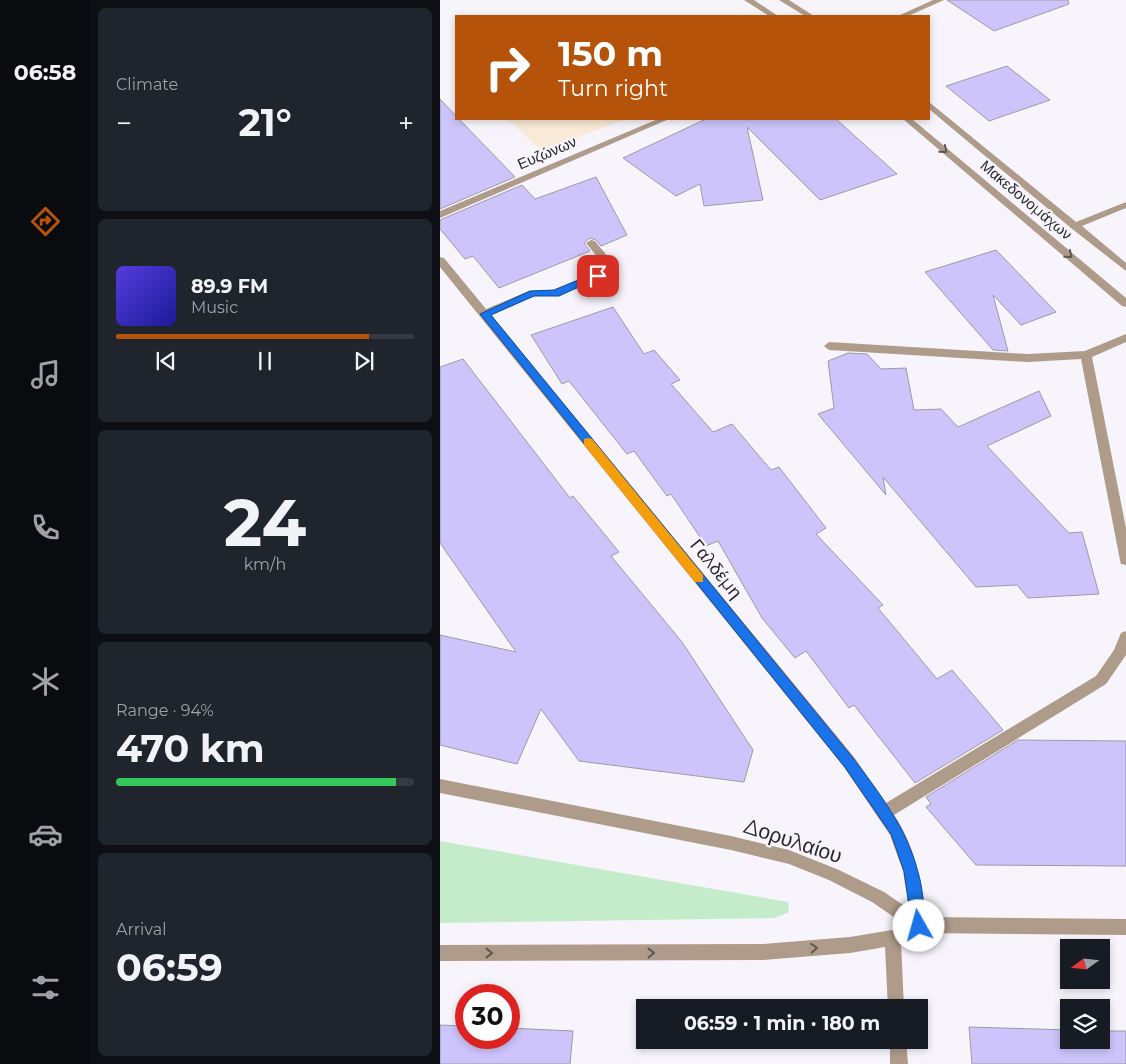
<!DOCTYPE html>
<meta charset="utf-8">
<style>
:root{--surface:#171b24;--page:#20242c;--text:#f1f3f6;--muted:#9ea1a6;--line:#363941;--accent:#b45309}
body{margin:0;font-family:Montserrat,sans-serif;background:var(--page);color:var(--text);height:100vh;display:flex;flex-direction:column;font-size:19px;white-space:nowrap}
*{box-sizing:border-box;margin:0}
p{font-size:16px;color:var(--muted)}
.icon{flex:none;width:28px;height:28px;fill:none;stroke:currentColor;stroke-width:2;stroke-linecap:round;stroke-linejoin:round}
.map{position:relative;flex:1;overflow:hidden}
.side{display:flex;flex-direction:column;gap:8px;padding:8px;background:#0d0f14;width:350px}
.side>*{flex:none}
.top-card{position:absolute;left:15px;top:15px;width:475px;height:105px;border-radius:0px;box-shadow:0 2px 8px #0003;background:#b45309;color:#fff;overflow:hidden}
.needle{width:32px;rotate:255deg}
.controls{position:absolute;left:620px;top:939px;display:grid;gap:10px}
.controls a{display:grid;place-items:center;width:50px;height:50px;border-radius:0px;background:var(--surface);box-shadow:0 2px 8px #0003;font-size:25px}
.speed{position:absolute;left:15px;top:984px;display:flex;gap:10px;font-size:25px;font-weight:700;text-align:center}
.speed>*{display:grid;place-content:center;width:65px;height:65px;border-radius:50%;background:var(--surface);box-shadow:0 2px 8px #0003;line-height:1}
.speed .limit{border:8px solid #d22;background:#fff;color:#111}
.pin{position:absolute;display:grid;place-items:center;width:42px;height:42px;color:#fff;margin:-21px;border-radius:10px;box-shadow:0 2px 8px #0006}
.me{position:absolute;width:55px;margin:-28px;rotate:353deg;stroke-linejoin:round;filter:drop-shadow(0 0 4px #0008)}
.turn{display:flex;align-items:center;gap:18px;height:105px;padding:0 20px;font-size:22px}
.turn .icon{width:65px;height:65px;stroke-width:2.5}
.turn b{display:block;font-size:35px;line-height:42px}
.big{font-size:38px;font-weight:700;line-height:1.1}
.side .tile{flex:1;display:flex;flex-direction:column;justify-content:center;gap:8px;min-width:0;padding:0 18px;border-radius:8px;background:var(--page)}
.side .dial{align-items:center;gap:0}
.dial b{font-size:65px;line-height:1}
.song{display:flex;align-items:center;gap:15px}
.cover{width:60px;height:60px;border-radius:8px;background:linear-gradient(135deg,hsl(250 70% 55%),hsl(240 70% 35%))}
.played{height:5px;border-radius:2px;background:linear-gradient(90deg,var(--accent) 85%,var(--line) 85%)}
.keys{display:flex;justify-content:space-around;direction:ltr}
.heat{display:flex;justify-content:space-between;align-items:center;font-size:28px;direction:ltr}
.charge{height:8px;border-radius:4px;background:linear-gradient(90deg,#34c759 94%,var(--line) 0)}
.trip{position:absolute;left:196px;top:999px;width:292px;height:50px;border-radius:0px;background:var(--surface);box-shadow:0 2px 8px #0003;font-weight:700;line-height:50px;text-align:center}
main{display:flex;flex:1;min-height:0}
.tabs{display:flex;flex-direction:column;width:90px;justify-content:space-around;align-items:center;background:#090b0e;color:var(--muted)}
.tabs .icon{width:35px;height:35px}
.tabs .selected{color:var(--accent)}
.tabs b{font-size:22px;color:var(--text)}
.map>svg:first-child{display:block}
.education{fill:#f8ead6}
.green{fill:#c5ecca}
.building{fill:#cdc4fb;stroke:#9c9ba3}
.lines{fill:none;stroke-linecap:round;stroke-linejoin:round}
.minor{fill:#ae9b89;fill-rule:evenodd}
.oneway{stroke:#5e5650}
.route{fill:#1a73e8;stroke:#114b97}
.slow{fill:#f59e0b}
.labels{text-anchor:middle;stroke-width:4.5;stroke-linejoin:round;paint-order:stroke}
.far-street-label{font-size:15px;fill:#29282a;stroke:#f7f4fc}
.street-label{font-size:18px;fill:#29282a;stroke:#f7f4fc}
.near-street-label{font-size:21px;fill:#29282a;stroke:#f7f4fc}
</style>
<main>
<nav class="tabs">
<b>06:58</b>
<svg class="icon selected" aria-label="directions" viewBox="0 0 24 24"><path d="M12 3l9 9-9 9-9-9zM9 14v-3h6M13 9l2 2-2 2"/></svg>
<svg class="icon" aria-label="music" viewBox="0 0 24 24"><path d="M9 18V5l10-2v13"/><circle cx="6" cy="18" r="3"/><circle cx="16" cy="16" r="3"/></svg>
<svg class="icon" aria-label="phone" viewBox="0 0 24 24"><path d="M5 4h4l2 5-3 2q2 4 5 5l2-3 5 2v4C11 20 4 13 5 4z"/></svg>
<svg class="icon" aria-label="climate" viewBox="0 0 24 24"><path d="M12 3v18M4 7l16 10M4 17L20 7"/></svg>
<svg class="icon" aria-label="car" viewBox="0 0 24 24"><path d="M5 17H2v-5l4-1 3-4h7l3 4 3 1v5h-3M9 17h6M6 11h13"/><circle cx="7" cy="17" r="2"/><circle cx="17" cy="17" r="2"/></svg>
<svg class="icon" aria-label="filters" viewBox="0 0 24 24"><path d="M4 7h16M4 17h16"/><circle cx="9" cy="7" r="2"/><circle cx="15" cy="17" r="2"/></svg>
</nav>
<section class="side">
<div class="tile"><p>Climate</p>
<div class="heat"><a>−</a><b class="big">21°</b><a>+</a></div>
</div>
<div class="tile">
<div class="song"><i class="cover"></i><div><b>89.9 FM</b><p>Music</p></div></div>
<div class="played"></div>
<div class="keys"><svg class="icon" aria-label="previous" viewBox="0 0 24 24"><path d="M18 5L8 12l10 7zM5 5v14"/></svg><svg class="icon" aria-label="pause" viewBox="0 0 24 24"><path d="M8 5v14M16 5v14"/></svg><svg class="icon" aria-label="next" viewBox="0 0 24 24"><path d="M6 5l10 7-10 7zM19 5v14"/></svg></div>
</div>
<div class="tile dial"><b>24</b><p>km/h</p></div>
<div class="tile"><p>Range · 94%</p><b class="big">470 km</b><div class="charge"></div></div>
<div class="tile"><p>Arrival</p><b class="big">06:59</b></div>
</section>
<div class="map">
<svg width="686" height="1064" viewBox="0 0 686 1064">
<rect width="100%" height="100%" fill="#f7f4fc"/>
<path class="education" d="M 67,119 L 186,119 L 102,151 Z"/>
<path class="green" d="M 0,841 L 348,902 L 349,912 L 334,918 L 0,923 Z"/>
<g class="building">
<path d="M 507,0 L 628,0 L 629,4 L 554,31 Z"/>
<path d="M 567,66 L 610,100 L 549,121 L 506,86 Z"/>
<path d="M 0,99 L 16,116 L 16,119 L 19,119 L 75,177 L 0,209 Z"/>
<path d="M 266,119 L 396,119 L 457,174 L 380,200 L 307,127 L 323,200 L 264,206 L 260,184 L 236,196 L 183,158 Z"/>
<path d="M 156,177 L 187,235 L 161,246 L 156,240 L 150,238 L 144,243 L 150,251 L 59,288 L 33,256 L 25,259 L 0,229 L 0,220 L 82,185 L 95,199 Z"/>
<path d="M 556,250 L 616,312 L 581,325 L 553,295 L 568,351 L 553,350 L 485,272 Z"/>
<path d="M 173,307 L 204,354 L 214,350 L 240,380 L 231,384 L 273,432 L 292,424 L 331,470 L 339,467 L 386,528 L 376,534 L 443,605 L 438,608 L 497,679 L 512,670 L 563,730 L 475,783 L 414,705 L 409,708 L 366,651 L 355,658 L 322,618 L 278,541 L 266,546 L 231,494 L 227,496 L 194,451 L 187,454 L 129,381 L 122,384 L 91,335 Z"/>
<path d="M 408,353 L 427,354 L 441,369 L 466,368 L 474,410 L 501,409 L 518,427 L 599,391 L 611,416 L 547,446 L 629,533 L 642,532 L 659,594 L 588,598 L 577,585 L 536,587 L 443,477 L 446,495 L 378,414 L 394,408 L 388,361 Z"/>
<path d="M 23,359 L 130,498 L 133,496 L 179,552 L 171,556 L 242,642 L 313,750 L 304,782 L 139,761 L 101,709 L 77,764 L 0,745 L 0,635 L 76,652 L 0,543 L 0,367 Z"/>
<path d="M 578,740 L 686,741 L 686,866 L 536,865 L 486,807 L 491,804 L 486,797 Z"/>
<path d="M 0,1025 L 26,1026 L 26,1038 L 69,1038 L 69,1028 L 133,1031 L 130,1064 L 0,1064 Z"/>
<path d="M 529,1027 L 629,1030 L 629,1040 L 661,1040 L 661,1031 L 686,1031 L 686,1064 L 532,1064 Z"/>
</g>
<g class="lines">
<g class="minor">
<path d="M 304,0 L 314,0 L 338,16 L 329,16 Z"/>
<path d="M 339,0 L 349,0 L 374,16 L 365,16 Z"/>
<path d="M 493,0 L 504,0 L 468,16 L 458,16 Z"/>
<path d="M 489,102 L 636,222 L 686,202 L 686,208 L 642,226 L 686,263 L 686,271 L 631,228 L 489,109 Z"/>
<path d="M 218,119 L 229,119 L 0,218 L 0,211 Z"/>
<path d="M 463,119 L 472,119 L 686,298 L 686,307 L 682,306 Z"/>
<path d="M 151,240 L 155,241 L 177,268 L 177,272 L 119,295 L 94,296 L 51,315 L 414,757 L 446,803 L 656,676 L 674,650 L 681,633 L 686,631 L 686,655 L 666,684 L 454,815 C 475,845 480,881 486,917 L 686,919 L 686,935 L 480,933 L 461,942 L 464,1008 L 448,1008 L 445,947 L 410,953 L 323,960 L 0,961 L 0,945 L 323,944 L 410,937 L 452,930 L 464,924 L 432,902 L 389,880 L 349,864 L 291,850 L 0,793 L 0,779 L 291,836 L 349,850 L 399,870 L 444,892 L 469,909 L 463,871 L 450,835 L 404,767 L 0,267 L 0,257 L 4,258 L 46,309 L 89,291 L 114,290 L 167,269 L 146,243 Z"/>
<path d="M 686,334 L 686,342 L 652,357 L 686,528 L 686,565 L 681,564 L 680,560 L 641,359 L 588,362 L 389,350 L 384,346 L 389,342 L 588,354 L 645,351 Z"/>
<path d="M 450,1040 L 466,1040 L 468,1064 L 450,1064 Z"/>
</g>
</g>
<defs><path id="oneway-chevron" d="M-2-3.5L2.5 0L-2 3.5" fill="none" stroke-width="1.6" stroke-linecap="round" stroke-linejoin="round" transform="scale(1.25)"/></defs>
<g class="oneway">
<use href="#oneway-chevron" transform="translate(504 150) rotate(40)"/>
<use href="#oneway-chevron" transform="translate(629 255) rotate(40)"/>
<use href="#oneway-chevron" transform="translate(374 948) rotate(-5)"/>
<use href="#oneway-chevron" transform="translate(49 953)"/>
<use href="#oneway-chevron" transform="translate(211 953)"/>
</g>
<path class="route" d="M 155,273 L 163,276 L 119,296 L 94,296 L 51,315 L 413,758 C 439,793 467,828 478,872 C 483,889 484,908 486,926 L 484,931 L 479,933 L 474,931 L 472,926 L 464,871 L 451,834 L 404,766 L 40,314 L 90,291 L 114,290 Z"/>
<path class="slow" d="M 148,438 L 152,439 L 263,575 L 263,582 L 255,582 L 144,445 L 144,439 Z"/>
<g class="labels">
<g class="far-street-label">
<text transform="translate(107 153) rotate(-23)" y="5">Ευζώνων</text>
<text transform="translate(586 200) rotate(40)" y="5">Μακεδονομάχων</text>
</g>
<g class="street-label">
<text transform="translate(276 569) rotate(51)" y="6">Γαλδέμη</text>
</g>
<g class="near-street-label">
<text transform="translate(353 841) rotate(18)" y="7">Δορυλαίου</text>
</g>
</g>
</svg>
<div class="controls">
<a><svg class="needle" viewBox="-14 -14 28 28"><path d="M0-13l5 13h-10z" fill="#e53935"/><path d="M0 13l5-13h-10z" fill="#9ea1a6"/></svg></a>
<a><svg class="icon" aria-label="layers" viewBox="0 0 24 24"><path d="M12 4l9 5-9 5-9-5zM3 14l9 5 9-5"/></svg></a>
</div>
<div class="speed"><div class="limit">30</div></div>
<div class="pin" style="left:158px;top:276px;background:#d93025"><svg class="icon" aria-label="arrive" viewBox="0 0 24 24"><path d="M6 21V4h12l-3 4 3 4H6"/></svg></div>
<svg class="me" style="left:479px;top:926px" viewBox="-20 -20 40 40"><circle r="19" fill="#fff"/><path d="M0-13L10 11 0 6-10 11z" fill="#1a73e8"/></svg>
<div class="trip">06:59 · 1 min · 180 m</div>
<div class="top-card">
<div class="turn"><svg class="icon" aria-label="right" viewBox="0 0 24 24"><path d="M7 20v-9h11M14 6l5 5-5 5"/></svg><div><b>150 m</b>Turn right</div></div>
</div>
</div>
</main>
